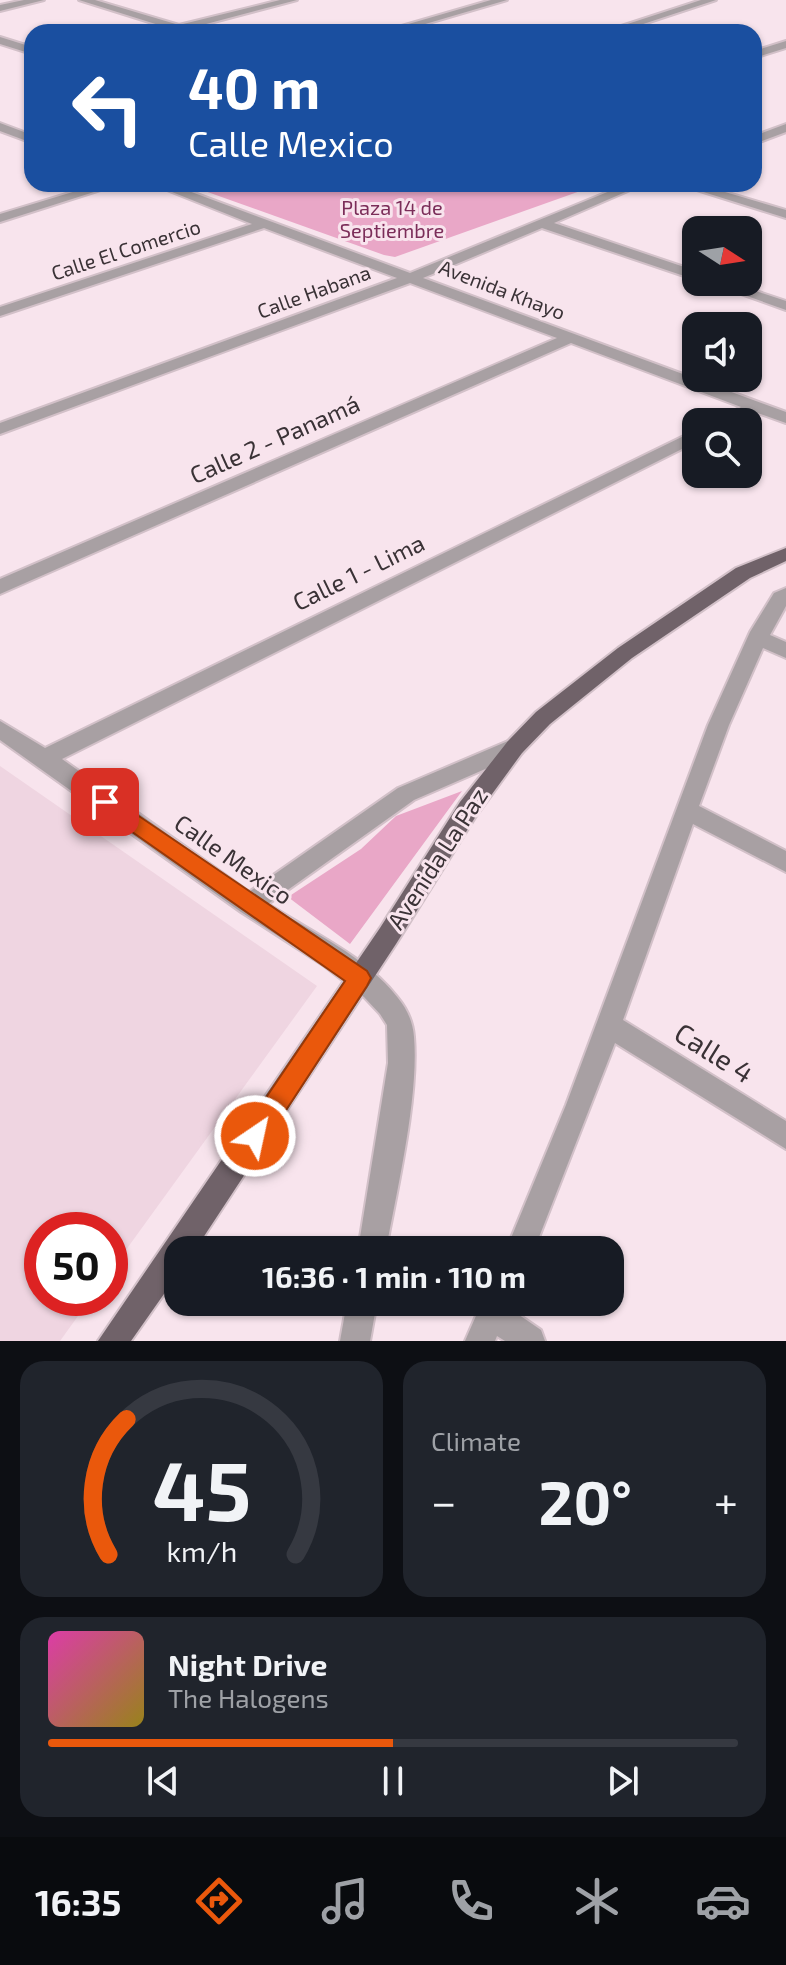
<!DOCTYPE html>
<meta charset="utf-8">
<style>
:root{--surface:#171b24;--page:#20242c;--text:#f1f3f6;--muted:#9ea1a6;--line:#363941;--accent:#ea580c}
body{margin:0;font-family:"Exo 2",sans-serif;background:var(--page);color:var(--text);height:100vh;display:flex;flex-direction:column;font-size:30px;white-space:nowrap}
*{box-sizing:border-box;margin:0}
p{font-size:26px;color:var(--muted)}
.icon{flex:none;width:44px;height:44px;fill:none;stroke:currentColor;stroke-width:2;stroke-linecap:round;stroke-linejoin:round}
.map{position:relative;height:1341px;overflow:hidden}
.panel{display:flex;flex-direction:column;gap:20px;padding:20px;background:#0d0f14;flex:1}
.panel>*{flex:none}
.guide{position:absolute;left:24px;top:24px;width:738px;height:168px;border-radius:24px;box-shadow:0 2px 6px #0004;background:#1a4fa0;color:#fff;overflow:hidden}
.needle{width:52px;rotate:102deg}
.fabs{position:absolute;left:682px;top:216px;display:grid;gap:16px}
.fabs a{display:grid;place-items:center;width:80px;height:80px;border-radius:16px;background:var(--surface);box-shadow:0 2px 6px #0004;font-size:40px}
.speed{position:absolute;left:24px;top:1212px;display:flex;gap:16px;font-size:40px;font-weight:700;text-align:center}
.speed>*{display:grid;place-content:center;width:104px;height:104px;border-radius:50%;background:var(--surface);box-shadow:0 2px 6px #0004;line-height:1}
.speed .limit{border:12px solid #d22;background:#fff;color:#111}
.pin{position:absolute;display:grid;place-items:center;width:68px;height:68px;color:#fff;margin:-34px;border-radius:16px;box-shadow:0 4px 12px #0006}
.me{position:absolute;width:88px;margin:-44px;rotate:34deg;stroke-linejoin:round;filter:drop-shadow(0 0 6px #0008)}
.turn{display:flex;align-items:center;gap:28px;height:168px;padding:0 32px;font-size:36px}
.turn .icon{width:104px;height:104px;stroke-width:2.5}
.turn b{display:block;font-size:56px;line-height:68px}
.big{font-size:60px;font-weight:700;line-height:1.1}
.panel .tile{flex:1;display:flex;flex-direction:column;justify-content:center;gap:12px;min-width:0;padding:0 28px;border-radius:24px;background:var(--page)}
.panel .dial{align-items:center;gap:0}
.dial svg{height:208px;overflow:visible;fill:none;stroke:var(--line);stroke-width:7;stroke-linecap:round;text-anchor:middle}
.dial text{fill:var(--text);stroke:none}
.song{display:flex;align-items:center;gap:24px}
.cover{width:96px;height:96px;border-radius:12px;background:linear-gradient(135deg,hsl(320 70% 55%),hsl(50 70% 35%))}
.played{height:8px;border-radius:4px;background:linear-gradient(90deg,var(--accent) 50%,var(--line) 50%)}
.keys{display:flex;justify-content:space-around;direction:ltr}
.heat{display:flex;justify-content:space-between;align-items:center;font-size:44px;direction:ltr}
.panel .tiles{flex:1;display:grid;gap:20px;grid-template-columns:1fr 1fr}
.tile:last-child{grid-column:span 2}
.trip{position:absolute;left:164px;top:1236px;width:460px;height:80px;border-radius:24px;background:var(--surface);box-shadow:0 2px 6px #0004;font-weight:700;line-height:80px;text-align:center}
.dock{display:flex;height:128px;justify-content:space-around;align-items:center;background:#090b0e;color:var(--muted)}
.dock .icon{width:56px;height:56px}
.dock .on{color:var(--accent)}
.dock b{font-size:36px;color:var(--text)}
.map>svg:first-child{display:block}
.built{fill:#efd5e1}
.green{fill:#e9a7c7}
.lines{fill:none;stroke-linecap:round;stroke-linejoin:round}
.minor-casing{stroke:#d2c0c8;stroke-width:4}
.major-casing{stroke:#d2c0c8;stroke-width:4}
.minor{fill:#a8a0a3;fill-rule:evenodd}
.major{fill:#706269;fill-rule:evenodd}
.route{fill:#ea580c;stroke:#983908;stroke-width:2}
.labels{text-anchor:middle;stroke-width:6;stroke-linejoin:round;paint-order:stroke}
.far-park-label{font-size:20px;fill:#7b2d59;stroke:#f8e4ed}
.far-street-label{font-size:20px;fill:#3a3236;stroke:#f8e4ed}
.street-label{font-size:24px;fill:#3a3236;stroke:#f8e4ed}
.near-street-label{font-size:28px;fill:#3a3236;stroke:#f8e4ed}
</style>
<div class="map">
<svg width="786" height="1341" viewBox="0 0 786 1341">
<rect width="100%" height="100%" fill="#f8e4ed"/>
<path class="built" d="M 0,766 L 317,986 L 110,1272 L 110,1230 L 42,1230 L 42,1298 L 91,1298 L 60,1341 L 0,1341 Z"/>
<g class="green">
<path d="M 185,184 L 600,184 L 395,257 L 384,255 Z"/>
<path d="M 462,791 L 350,944 L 288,897 L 361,849 L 396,816 Z"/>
</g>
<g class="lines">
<g class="minor-casing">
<g id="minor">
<path d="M 24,0 L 44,0 L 0,11 L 0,5 Z"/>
<path d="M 79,0 L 95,0 L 179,25 L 280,0 L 297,0 L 191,28 L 197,32 L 181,32 Z"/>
<path d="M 491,0 L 507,0 L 398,32 L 381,32 Z"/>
<path d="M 701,0 L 716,0 L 619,32 L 603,32 Z"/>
<path d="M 0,37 L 32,47 L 32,54 L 0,44 Z"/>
<path d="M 786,41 L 786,48 L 754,58 L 754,51 Z"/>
<path d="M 0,123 L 32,135 L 32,143 L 0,131 Z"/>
<path d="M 786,124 L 786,132 L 754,144 L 754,136 Z"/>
<path d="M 99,184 L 119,184 L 0,222 L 0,214 Z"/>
<path d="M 152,184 L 170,184 L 410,273 L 627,184 L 644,184 L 554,223 L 696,271 L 696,280 L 542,228 L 423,278 L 786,412 L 786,423 L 755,412 L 735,422 L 714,422 L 741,407 L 571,343 L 0,594 L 0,579 L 557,338 L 410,283 L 0,434 L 0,423 L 397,278 L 264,228 L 0,316 L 0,307 L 252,224 Z"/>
<path d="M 678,184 L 698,184 L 786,210 L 786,218 Z"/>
<path d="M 708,282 L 729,282 L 786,301 L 786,310 Z"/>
<path d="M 696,430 L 696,442 L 62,759 L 249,892 L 398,788 L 508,741 L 515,738 L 522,741 L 526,747 L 522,753 L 414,800 L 268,904 C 311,932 366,956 398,998 C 407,1009 413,1022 414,1037 C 419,1097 397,1189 386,1250 L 358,1250 L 388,1063 L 387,1025 L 380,1014 L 364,997 L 323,965 L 241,912 L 0,740 L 0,721 L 45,748 Z"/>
<path d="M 786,588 L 786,606 L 770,635 L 786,642 L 786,658 L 763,648 L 729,725 L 699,806 L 786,851 L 786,872 L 693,824 L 623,1020 L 786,1121 L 786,1149 L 615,1043 L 534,1250 L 506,1250 L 566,1105 L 708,725 L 750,632 L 774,593 Z"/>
<path d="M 347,1302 L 377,1302 L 370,1341 L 340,1341 Z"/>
<path d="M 482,1302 L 509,1302 L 509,1308 L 541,1330 L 545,1341 L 505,1341 L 497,1336 L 495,1341 L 465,1341 Z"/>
</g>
</g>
<g class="major-casing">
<path id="major" d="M 786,548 L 786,561 L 750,578 L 632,658 L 550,724 L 522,753 L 476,816 L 396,944 L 195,1250 L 178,1250 L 178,1274 L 131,1341 L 98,1341 L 380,928 L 460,802 L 508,741 L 536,712 L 618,648 L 736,568 Z"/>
</g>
<use href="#minor" class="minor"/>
<use href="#major" class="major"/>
</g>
<path class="route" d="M 105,793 L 367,971 L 371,978 L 367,986 L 264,1144 L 255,1148 L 246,1144 L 243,1136 L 246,1127 L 345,981 L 98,808 L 95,802 L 98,796 Z"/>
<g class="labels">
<g class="far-park-label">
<text x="392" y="215">Plaza 14 de<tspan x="392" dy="23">Septiembre</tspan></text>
</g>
<g class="far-street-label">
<text transform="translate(126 250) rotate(-18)" y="7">Calle El Comercio</text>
<text transform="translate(502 290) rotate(21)" y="7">Avenida Khayo</text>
<text transform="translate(314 292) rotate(-20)" y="7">Calle Habana</text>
</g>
<g class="street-label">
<text transform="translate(275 440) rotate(-24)" y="8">Calle 2 - Panamá</text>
<text transform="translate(359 573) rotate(-26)" y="8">Calle 1 - Lima</text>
<text transform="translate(438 859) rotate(-57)" y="8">Avenida La Paz</text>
<text transform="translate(233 860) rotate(35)" y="8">Calle Mexico</text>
</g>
<g class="near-street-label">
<text transform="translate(714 1053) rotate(32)" y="10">Calle 4</text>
</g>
</g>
</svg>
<div class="fabs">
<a><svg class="needle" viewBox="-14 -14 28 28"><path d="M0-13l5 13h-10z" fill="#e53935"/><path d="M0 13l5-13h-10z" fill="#9ea1a6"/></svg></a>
<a><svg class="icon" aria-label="sound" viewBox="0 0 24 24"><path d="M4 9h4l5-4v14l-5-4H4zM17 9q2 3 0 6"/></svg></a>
<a><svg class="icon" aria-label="search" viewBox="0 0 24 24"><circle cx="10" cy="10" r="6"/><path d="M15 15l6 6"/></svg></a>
</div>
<div class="speed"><div class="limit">50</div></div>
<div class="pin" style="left:105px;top:802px;background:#d93025"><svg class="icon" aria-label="arrive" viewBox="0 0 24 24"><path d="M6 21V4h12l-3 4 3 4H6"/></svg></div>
<svg class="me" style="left:255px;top:1136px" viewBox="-20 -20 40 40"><circle r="17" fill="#ea580c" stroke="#fff" stroke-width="3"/><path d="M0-11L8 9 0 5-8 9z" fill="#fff"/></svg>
<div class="trip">16:36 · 1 min · 110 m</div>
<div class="guide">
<div class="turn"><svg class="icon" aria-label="left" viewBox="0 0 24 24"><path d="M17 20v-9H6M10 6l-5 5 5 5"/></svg><div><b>40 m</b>Calle Mexico</div></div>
</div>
</div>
<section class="panel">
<div class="tiles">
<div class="tile dial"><svg viewBox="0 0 100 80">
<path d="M14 69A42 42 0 1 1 86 69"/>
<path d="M14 69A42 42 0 0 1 21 17" stroke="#ea580c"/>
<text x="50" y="56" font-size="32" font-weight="700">45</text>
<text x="50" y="72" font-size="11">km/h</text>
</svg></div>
<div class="tile"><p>Climate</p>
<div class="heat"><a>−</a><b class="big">20°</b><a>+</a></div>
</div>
<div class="tile">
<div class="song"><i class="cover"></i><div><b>Night Drive</b><p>The Halogens</p></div></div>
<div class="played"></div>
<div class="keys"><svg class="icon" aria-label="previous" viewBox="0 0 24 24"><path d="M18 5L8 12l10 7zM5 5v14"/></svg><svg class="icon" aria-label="pause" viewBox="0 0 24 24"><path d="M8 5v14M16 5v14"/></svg><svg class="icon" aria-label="next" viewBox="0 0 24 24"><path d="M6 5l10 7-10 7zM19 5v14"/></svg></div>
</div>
</div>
</section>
<nav class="dock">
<b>16:35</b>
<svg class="icon on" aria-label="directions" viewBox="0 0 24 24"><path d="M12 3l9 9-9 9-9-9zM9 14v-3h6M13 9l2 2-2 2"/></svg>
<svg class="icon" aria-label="music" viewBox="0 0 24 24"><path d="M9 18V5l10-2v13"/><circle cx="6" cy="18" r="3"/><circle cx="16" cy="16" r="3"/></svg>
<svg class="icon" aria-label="phone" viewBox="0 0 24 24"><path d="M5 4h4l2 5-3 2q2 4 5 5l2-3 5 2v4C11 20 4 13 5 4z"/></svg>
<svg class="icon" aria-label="climate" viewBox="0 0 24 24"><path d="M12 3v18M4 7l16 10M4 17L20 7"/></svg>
<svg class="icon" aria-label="car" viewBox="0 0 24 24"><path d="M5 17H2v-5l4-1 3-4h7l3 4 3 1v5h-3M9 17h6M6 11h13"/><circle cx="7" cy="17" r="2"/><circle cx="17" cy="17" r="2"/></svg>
</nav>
